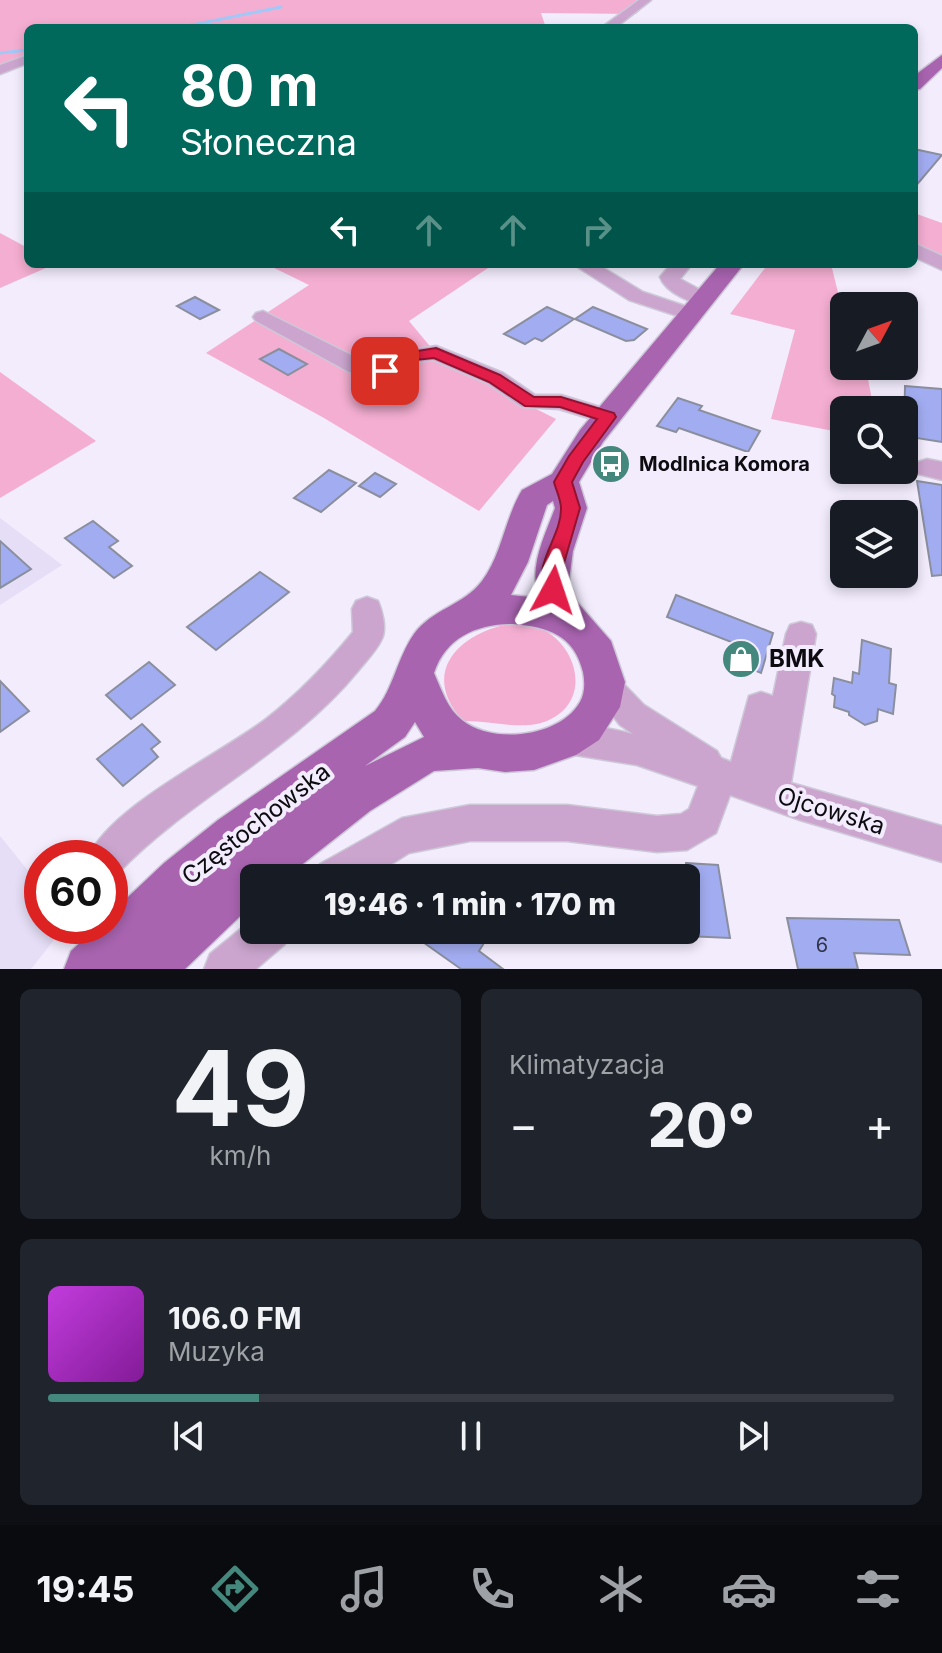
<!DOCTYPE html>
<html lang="pl">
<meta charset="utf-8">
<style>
:root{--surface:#171b24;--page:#20242c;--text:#f1f3f6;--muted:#9ea1a6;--line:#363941;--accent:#44887d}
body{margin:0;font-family:Inter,sans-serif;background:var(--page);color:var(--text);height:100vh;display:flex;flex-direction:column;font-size:30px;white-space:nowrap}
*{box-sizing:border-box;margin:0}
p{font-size:26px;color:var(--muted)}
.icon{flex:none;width:44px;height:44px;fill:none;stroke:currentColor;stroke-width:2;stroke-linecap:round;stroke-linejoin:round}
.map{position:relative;height:969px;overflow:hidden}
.details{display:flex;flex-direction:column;gap:20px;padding:20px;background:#0d0f14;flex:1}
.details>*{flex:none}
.top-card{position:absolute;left:24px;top:24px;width:894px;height:244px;border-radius:12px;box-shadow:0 4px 12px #0003;background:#00695c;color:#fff;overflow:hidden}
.needle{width:52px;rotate:49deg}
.tools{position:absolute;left:830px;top:292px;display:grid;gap:16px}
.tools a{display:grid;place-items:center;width:88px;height:88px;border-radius:12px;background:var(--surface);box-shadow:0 4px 12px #0003;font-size:40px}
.speed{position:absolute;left:24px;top:840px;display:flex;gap:16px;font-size:40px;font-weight:700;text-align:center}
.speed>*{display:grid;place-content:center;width:104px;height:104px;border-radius:50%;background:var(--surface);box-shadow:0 4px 12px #0003;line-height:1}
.speed .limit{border:12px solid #d22;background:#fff;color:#111}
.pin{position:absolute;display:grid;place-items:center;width:68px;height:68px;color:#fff;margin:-34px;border-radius:16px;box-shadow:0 4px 12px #0006}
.me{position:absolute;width:88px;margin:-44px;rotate:5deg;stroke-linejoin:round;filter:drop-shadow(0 0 6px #0008)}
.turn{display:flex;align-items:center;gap:28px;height:168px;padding:0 24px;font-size:36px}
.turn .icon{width:104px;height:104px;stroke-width:2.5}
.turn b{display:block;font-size:56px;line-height:68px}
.lanes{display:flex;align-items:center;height:76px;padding:0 24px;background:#0003;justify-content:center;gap:40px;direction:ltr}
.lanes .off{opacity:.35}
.big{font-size:60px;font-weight:800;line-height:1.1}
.details .tile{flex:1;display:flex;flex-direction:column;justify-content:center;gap:12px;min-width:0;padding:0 28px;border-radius:12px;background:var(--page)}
.details .dial{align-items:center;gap:0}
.dial b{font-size:104px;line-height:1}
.song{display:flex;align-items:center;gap:24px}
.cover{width:96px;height:96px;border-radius:12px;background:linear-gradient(135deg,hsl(290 70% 55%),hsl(290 70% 35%))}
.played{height:8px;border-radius:4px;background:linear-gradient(90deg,var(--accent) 25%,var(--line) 25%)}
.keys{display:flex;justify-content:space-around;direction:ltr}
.heat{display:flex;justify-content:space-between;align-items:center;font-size:44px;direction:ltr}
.details .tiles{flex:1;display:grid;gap:20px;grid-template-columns:1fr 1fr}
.tile:last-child{grid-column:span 2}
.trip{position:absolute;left:240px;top:864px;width:460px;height:80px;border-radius:12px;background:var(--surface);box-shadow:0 4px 12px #0003;font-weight:800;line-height:80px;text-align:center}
.tabs{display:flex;height:128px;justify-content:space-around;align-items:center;background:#090b0e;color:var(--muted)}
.tabs .icon{width:56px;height:56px}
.tabs .active{color:var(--accent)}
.tabs b{font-size:36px;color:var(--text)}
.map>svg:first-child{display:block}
.built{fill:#e5def6}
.green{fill:#f4aed1}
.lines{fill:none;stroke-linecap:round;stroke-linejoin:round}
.stream{stroke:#a1c9f8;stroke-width:3}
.building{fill:#a2adf1;stroke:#8a8e9d;stroke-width:2}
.minor-casing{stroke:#cdc8d7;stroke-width:3}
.major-casing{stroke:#cdc8d7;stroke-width:3}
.minor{fill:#cba5ce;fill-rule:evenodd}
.major{fill:#a964b0;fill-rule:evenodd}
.route{fill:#e11d48;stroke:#92132f;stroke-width:2}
.labels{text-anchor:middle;stroke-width:8;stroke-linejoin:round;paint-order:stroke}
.poi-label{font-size:20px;font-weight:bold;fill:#0d0b10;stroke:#f2ecfd;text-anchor:start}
.near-number-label{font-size:20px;fill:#323448}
.near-poi-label{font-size:24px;font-weight:bold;fill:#0d0b10;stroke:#f2ecfd;text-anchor:start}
.near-street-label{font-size:24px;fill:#0d0b10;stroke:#f2ecfd}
</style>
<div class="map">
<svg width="942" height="969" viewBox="0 0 942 969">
<rect width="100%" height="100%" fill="#f2ecfd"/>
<g class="built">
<path d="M 0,518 L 62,565 L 0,605 Z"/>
<path d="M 0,836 L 42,888 L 42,926 L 65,926 L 31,969 L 0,969 Z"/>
</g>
<g class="green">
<path d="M 0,0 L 650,0 L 636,14 L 541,13 L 545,25 L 477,24 L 476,28 L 28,28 L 28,56 L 0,68 Z"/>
<path d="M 914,213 L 942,223 L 942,259 L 914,244 Z"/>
<path d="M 0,233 L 28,248 L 28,264 L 55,264 L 0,288 Z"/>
<path d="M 266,264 L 494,264 L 409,321 L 443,362 L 556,419 L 479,511 L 324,418 L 206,353 L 309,285 Z"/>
<path d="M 768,264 L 831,264 L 844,317 L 844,366 L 861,366 L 866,369 L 874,410 L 844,410 L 844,433 L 771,419 L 795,330 L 730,314 Z"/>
<path d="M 0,372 L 96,441 L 0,498 Z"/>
<path d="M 509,624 C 522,625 534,624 546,631 C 579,651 590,701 549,720 C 523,732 491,720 463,721 C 420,674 457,634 509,624 Z"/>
</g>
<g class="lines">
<g class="stream">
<path d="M 177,28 L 281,7"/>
<path d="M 0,53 L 28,50"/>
</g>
</g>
<g class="building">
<path d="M 914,149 L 942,155 L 914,188 Z"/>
<path d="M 195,297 L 219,310 L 200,319 L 177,306 Z"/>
<path d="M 547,307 L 574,319 L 542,341 L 535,338 L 525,344 L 504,334 Z"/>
<path d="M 593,307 L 647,329 L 634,340 L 626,341 L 575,319 Z"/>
<path d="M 279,349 L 307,364 L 288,375 L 260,359 Z"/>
<path d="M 905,386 L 942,389 L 942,442 L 904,436 Z"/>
<path d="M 678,398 L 702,406 L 699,410 L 760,431 L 748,452 L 679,428 L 676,432 L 657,426 Z"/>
<path d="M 329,470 L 356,483 L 321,512 L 294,498 Z"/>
<path d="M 375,473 L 396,484 L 380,497 L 359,486 Z"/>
<path d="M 917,481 L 942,485 L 942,575 L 932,576 Z"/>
<path d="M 93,521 L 118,541 L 109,547 L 132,566 L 114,578 L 65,538 Z"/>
<path d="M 0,541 L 31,569 L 0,588 Z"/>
<path d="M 260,572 L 289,592 L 216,650 L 187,627 Z"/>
<path d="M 676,595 L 773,633 L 761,673 L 727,659 L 734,643 L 667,617 Z"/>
<path d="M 862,640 L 891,649 L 889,683 L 896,685 L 893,714 L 878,709 L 877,721 L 865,725 L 849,715 L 849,712 L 834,707 L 835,696 L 832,694 L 834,678 L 852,683 L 853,672 L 859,674 Z"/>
<path d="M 149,662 L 175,685 L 131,719 L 106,695 Z"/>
<path d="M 0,681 L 29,711 L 0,732 Z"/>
<path d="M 142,724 L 160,742 L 151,749 L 158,757 L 123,786 L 97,759 Z"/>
<path d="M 686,863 L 718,865 L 730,938 L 686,936 Z"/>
<path d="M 787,918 L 899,920 L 910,955 L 854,953 L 858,969 L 798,969 Z"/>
<path d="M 406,930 L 492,930 L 479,951 L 503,969 L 461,969 Z"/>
</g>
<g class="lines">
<g class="minor-casing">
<g id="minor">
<path d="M 639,0 L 651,0 L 615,28 L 601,28 Z"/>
<path d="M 28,55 L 28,63 L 0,74 L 0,65 Z"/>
<path d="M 914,243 L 942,256 L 942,270 L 914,257 Z"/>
<path d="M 573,264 L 597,264 L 643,292 L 697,310 L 700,314 L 690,320 L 629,300 Z"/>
<path d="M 671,264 L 692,264 L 680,279 L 710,295 L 713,299 L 710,303 C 695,307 665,292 660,277 Z"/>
<path d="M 263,311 L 365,362 L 375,365 L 403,351 L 436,346 L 503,373 L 535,395 L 561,395 L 616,412 L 620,417 L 616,422 L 608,424 L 559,409 L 522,407 L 487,383 L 433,360 L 416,362 L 378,379 L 349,372 L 256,321 L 253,317 L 256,313 Z"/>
<path d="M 927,459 L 942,462 L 942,480 L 918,474 L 914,468 L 918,462 Z"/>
<path d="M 367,597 L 378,601 C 382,610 386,626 383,636 C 379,648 366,661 358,671 C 291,753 193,796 120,871 L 110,875 L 110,858 L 88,858 C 109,807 220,754 266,719 C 298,694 327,664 353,632 L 352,609 L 356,601 Z"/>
<path d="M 801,622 L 812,625 L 816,634 L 791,783 L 942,826 L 942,862 L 800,820 L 730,795 L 716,833 L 687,850 L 657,852 L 567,841 L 470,841 L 409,853 L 369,878 L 315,878 L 320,864 L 402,818 L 470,805 L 567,805 L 657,816 L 681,814 L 689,809 L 698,786 L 637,765 L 556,752 L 551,741 L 556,730 C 581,721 608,728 633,734 L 620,725 L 589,686 L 594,676 L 605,672 L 616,676 L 644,705 L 717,751 L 721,758 L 731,762 L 749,696 L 761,692 L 773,696 L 786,634 L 790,625 Z"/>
<path d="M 254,918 L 254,930 L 291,930 L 285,944 L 256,969 L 204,969 L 210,954 Z"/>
</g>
</g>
<g class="major-casing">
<g id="major">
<path d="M 942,55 L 942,68 L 920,89 L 914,90 L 914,76 Z"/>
<path d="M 720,264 L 744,264 L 603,442 L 579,482 L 587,508 L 573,551 L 569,581 L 577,602 L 611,641 L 625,682 L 620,707 L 599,740 L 576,755 L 534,770 L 505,772 L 478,768 L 434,771 L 370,811 L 285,878 L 254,878 L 254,903 L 185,969 L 64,969 L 71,951 L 98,926 L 110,926 L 110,914 L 164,863 L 218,820 L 375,711 C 394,688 397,658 414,634 C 432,609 464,605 482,581 C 502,554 505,518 522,490 L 552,474 L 580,430 ZM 553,501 L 555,508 C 544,538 528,567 539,598 L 511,595 L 528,562 L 547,505 ZM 513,624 C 548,627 574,635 583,672 C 585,682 585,693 580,702 C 560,737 493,745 462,720 C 447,708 442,691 434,673 C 446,637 477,624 513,624 ZM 415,722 L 424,737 L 365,766 L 405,737 Z"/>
</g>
</g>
<use href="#minor" class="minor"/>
<use href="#major" class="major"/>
</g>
<path class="route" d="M 436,348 L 500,375 L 534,397 L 561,397 L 614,413 L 616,417 L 583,462 L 572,482 L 580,508 L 562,570 L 563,590 L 560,596 L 546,596 C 530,566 562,537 561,508 C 561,500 556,490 554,482 L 569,456 L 597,419 L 560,407 L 525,406 L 489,382 L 434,358 L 415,360 L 385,375 L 377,371 L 405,353 Z"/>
<defs>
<g id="bus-disc" transform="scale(2)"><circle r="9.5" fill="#44887d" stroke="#f2ecfd"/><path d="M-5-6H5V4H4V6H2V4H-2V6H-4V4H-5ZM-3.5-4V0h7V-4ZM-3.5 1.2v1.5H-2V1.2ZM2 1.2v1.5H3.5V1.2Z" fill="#fff"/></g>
<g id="shop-disc" transform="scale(2)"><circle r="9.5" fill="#44887d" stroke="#f2ecfd"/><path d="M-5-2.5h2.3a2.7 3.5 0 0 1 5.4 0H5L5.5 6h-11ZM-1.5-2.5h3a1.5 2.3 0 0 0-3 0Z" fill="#fff"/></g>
</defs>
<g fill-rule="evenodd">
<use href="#bus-disc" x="611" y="464"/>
<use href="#shop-disc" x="741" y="659"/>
</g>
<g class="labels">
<g class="poi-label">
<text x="639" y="471">Modlnica Komora</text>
</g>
<g class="near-number-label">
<text x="822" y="952">6</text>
</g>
<g class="near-poi-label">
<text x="769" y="667">BMK</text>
</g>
<g class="near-street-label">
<text transform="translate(831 811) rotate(17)" y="8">Ojcowska</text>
<text transform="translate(256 824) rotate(-38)" y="8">Częstochowska</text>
</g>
</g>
</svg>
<div class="tools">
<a><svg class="needle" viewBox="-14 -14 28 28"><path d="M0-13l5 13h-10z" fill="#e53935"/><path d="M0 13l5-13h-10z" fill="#9ea1a6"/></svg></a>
<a><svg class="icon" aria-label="search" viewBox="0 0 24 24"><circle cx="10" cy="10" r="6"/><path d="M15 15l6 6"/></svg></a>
<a><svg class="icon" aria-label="layers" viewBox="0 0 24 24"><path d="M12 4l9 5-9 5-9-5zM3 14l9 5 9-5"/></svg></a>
</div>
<div class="speed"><div class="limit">60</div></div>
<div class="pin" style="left:385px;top:371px;background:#d93025"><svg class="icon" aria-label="arrive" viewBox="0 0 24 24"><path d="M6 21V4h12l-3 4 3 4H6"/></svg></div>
<svg class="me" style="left:553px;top:590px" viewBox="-20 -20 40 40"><path d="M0-17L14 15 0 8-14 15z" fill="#e11d48" stroke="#fff" stroke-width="4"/></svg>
<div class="trip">19:46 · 1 min · 170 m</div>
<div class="top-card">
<div class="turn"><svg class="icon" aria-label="left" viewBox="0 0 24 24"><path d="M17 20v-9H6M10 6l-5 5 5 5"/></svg><div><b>80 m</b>Słoneczna</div></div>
<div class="lanes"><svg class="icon" aria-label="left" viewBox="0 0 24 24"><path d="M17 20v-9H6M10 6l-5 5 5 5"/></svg><svg class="icon off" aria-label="ahead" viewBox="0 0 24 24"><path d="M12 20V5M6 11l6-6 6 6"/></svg><svg class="icon off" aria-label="ahead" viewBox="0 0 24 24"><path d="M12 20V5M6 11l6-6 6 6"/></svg><svg class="icon off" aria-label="right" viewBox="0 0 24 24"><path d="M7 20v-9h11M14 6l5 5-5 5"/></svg></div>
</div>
</div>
<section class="details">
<div class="tiles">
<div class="tile dial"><b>49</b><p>km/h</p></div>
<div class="tile"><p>Klimatyzacja</p>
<div class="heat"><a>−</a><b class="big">20°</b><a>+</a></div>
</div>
<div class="tile">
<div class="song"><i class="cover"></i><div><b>106.0 FM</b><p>Muzyka</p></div></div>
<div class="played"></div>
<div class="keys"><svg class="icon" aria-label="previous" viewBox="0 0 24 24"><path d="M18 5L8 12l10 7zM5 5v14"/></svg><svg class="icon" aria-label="pause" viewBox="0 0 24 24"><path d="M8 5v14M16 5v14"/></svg><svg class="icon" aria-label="next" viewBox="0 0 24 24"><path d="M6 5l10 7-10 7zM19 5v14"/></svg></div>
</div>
</div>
</section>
<nav class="tabs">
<b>19:45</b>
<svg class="icon active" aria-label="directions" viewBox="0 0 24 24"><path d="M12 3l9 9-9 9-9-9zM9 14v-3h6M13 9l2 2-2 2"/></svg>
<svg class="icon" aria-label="music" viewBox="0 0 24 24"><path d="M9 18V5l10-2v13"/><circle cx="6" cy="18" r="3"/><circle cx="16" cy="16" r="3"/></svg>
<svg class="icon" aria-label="phone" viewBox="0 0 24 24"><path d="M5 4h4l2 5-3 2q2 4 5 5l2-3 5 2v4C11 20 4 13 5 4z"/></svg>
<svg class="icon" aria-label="climate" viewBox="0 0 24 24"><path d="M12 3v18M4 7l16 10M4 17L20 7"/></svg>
<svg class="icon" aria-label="car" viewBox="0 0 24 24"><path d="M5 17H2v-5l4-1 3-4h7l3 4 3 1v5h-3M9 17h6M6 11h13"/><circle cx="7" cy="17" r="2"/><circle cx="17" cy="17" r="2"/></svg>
<svg class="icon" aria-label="filters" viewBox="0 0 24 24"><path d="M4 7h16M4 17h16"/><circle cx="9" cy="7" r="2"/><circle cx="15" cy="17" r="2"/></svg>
</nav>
